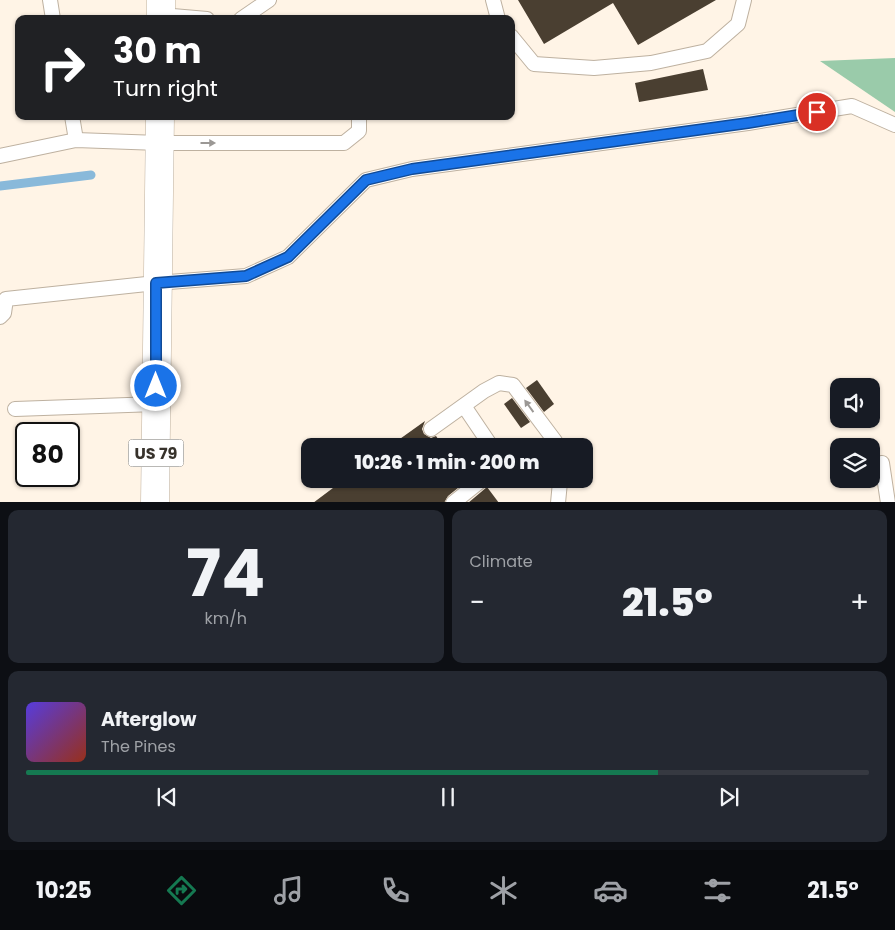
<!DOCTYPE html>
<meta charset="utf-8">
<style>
:root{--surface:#171b24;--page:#242831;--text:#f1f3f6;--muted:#9ea1a6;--line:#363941;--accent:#157951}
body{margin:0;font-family:Poppins,sans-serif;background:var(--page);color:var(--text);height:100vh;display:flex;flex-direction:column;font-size:19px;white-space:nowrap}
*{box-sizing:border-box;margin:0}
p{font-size:16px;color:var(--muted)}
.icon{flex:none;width:28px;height:28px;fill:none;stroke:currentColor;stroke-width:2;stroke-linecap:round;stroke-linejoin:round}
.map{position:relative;height:502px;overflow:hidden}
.side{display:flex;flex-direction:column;gap:8px;padding:8px;background:#0d0f14;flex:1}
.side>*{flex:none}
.banner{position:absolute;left:15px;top:15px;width:500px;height:105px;border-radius:10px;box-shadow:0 1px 4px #0004;background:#202124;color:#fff;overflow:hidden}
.controls{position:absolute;left:830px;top:378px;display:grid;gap:10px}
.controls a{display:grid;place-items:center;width:50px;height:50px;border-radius:10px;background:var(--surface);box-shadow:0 1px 4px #0004;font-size:25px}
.speed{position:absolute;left:15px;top:422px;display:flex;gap:10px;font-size:25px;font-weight:700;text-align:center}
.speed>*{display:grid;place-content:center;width:65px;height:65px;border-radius:50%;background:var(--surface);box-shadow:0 1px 4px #0004;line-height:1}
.speed .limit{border:2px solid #111;border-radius:8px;background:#fff;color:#111}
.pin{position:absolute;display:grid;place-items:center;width:42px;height:42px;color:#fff;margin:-21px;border:2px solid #fff;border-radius:50%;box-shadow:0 1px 5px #0007}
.me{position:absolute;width:55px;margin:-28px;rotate:0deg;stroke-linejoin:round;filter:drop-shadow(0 0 4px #0008)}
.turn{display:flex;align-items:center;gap:18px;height:105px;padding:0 15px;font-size:22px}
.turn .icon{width:65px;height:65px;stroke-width:2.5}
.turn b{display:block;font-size:35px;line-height:42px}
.big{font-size:38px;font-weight:800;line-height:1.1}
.side .widget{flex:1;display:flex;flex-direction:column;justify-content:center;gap:8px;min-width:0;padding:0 18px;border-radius:10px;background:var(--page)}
.side .dial{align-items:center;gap:0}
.dial b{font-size:65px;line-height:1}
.song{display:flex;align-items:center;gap:15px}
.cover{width:60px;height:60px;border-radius:8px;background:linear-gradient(135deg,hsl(250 70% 55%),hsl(10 70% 35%))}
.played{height:5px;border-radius:2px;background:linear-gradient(90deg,var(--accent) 75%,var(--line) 75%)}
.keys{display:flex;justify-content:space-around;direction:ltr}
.heat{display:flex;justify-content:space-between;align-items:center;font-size:28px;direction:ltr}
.side .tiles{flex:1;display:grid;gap:8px;grid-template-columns:1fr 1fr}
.widget:last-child{grid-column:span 2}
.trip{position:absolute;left:301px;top:438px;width:292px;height:50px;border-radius:10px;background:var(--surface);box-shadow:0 1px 4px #0004;font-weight:800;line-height:50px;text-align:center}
.dock{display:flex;height:80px;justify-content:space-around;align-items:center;background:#090b0e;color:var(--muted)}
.dock .icon{width:35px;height:35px}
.dock .current{color:var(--accent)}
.dock b{font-size:22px;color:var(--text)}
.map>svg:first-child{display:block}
.forest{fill:#9acbaa}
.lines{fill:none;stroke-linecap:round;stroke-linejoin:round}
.stream{stroke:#89b9da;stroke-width:9}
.building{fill:#4a3f31}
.service-casing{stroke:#beb1a0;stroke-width:16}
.trunk-casing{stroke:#beb1a0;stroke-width:29}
.service{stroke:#fff;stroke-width:14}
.trunk{stroke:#fff;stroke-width:28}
.oneway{fill:#9b9895}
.route-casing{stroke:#114b97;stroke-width:12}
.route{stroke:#1a73e8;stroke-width:9}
.labels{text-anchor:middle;stroke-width:5;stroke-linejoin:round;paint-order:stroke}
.shield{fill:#fff;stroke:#73706b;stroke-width:1}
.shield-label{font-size:16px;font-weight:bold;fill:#37322b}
</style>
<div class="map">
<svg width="895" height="503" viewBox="0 0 895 503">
<rect width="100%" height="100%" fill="#fff4e6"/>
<path class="forest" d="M 895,58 L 895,112 L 820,61 Z"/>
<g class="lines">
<path class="stream" d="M 0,186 L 91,175"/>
</g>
<g class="building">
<path d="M 518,0 L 716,0 L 638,45 L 613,3 L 544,44 Z"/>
<path d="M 703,69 L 708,90 L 639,102 L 635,83 Z"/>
<path d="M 537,380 L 554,404 L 544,412 L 526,388 Z"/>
<path d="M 512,398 L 530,422 L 521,428 L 504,404 Z"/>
<path d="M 425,421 L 422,429 L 424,434 L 431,438 L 436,436 L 443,446 L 390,446 Z"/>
<path d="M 345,479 L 469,479 L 448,496 L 444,503 L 313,503 Z"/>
<path d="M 487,487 L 499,503 L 468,503 Z"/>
</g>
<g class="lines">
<g class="service-casing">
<g id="service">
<path d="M 50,0 L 53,19"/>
<path d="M 493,0 L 498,19"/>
<path d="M 161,15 L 207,19"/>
<path d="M 241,19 L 269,0"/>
<path d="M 511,36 L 534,64 L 594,68 L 651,63 L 707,51 L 738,24 L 744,0"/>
<path d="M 72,116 L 76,140"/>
<path d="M 0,156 L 76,140 L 159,143 L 344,143 L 359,131 L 359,116"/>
<path d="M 0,317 L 4,313 L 6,299 L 156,283 L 246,276 L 288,257 L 366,180 L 412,169 L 748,123 L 852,106 L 895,125"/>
<path d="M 464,406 L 491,446"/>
<path d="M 15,409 L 156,404"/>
<path d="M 431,429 L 484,391 L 499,383 L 513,385 L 555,441 L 556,446"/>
<path d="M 882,463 L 888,503"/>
<path d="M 551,479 L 560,482 L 558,503"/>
<path d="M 453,503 L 483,479"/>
</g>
</g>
<g class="trunk-casing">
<g id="trunk">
<path d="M 161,19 L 161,0"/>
<path d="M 155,503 L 160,116"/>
</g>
</g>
<use href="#service" class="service"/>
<use href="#trunk" class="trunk"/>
</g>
<defs><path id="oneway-solid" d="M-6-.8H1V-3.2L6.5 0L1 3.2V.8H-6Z" transform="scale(1.25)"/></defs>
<g class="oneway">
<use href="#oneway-solid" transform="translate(208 143)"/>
<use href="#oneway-solid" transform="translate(529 406) rotate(-126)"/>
</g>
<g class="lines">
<g class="route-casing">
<path id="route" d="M 156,386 L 156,283 L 246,276 L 288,257 L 366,180 L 412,169 L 748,123 L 817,112"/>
</g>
<use href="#route" class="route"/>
</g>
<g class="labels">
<rect class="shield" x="128.5" y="439.5" width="55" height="27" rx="4"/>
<g class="shield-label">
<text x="156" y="459">US 79</text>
</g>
</g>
</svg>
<div class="controls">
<a><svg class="icon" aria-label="sound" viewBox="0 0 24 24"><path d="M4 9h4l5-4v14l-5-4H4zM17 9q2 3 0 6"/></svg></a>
<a><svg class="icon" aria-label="layers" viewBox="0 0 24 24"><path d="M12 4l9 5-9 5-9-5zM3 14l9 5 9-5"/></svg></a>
</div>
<div class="speed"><div class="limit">80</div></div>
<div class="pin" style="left:817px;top:112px;background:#d93025"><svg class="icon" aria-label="arrive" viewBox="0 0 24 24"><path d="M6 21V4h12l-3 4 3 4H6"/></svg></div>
<svg class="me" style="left:156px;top:386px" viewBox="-20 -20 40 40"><circle r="17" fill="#1a73e8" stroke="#fff" stroke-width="3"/><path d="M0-11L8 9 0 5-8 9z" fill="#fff"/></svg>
<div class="trip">10:26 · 1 min · 200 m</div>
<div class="banner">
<div class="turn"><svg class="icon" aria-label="right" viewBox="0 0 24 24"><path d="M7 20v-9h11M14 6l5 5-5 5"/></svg><div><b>30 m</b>Turn right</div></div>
</div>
</div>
<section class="side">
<div class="tiles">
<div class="widget dial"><b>74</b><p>km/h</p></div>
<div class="widget"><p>Climate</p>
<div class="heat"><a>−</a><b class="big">21.5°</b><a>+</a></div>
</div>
<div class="widget">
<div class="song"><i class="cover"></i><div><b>Afterglow</b><p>The Pines</p></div></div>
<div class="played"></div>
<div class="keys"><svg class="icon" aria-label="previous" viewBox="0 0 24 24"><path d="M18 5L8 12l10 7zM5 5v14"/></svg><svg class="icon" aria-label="pause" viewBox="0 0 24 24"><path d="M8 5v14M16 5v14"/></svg><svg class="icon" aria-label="next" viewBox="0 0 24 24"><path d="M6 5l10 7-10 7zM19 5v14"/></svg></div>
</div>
</div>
</section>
<nav class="dock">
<b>10:25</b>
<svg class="icon current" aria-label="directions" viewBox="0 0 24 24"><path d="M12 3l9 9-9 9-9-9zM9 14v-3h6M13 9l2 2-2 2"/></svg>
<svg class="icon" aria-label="music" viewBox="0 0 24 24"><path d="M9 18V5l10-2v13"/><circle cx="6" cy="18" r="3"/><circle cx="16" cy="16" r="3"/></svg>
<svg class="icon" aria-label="phone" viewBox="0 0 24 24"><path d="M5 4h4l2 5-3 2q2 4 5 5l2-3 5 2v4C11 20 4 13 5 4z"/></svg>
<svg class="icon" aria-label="climate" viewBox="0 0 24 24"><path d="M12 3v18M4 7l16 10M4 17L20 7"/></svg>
<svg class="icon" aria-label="car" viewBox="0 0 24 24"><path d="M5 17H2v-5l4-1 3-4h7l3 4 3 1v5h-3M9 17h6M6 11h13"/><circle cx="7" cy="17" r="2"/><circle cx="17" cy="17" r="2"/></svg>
<svg class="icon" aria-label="filters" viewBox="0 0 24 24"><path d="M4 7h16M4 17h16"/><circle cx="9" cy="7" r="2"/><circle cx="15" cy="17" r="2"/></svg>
<b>21.5°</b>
</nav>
